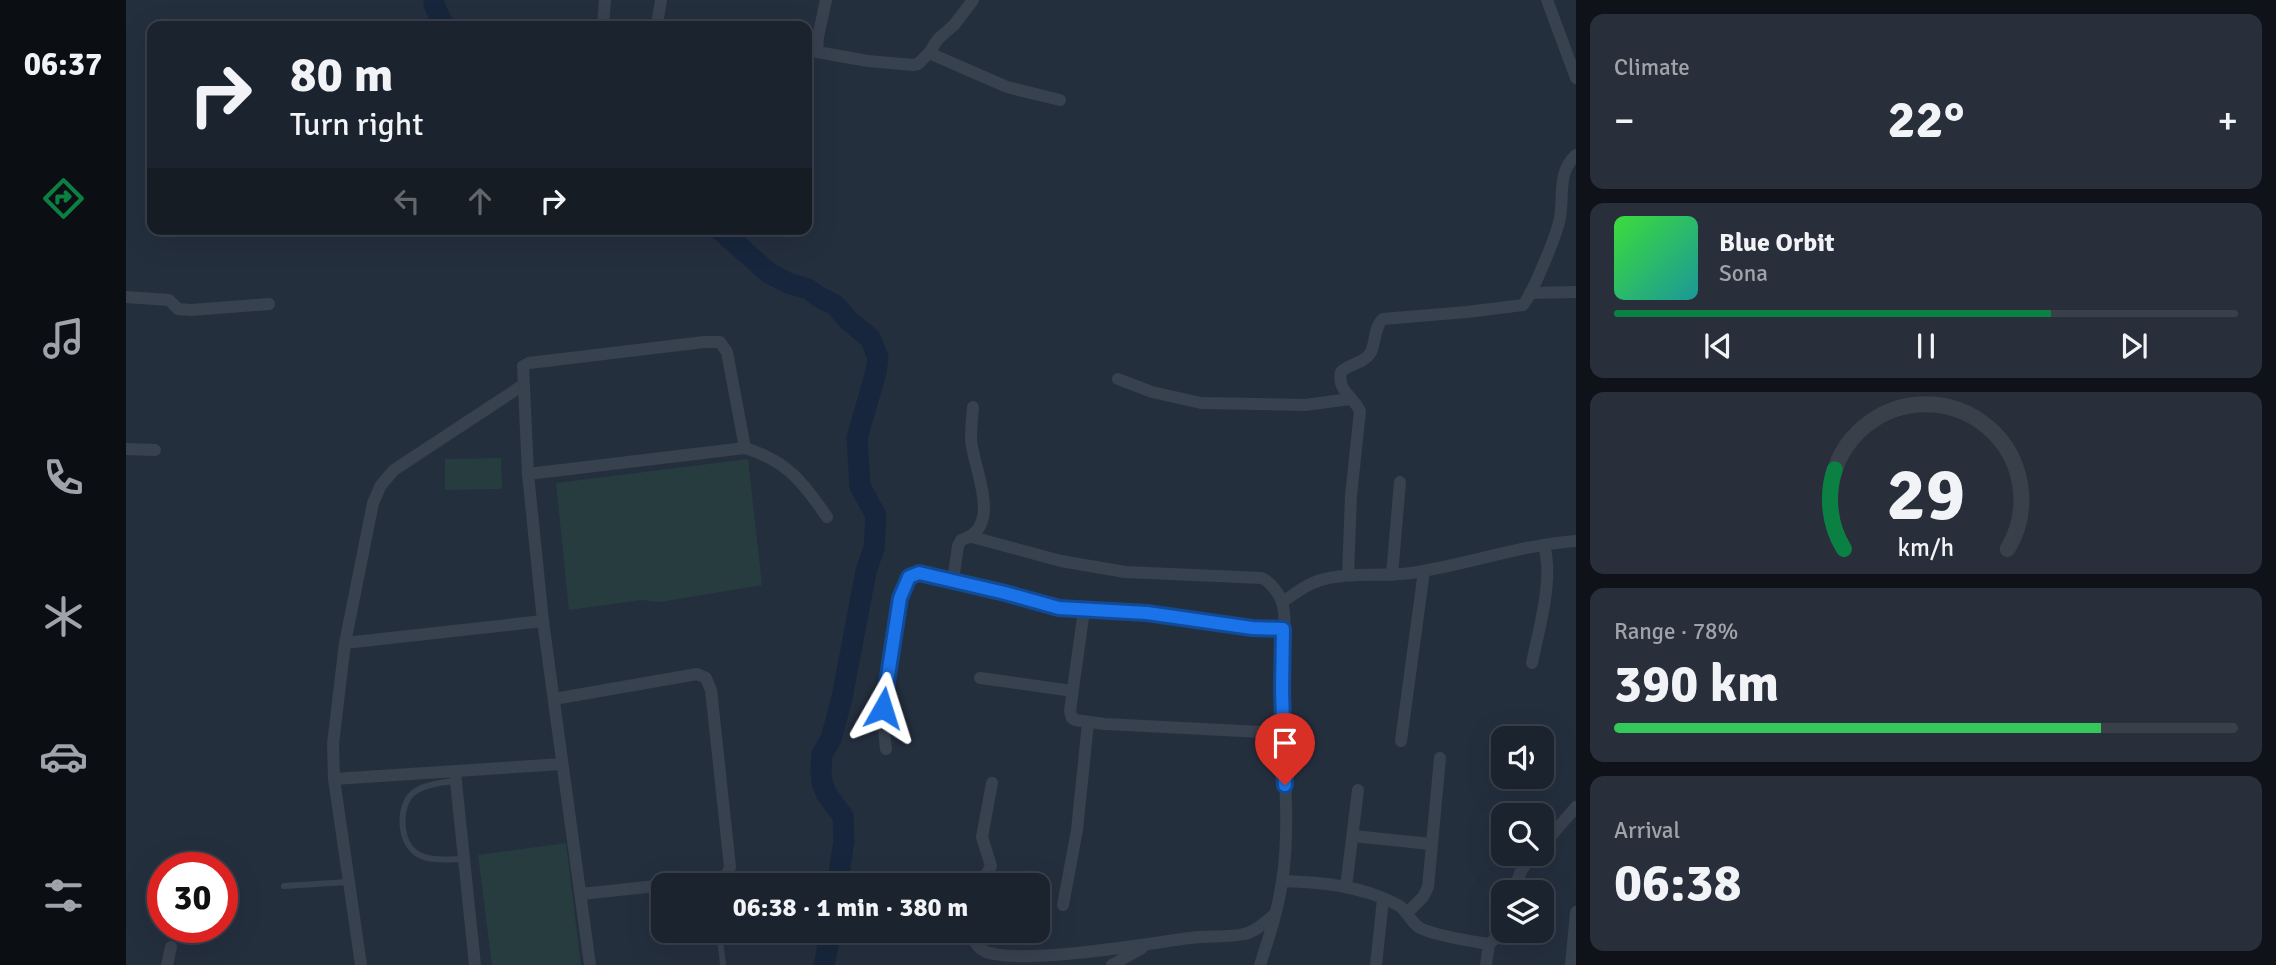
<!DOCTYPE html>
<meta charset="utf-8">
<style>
:root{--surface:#1b232e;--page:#282f3a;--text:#f1f3f6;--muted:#a0a4aa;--line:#39404a;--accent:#0b8043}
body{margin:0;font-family:Signika,sans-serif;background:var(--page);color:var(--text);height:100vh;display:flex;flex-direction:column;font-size:26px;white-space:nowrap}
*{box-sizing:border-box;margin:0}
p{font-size:23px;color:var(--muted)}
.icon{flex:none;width:38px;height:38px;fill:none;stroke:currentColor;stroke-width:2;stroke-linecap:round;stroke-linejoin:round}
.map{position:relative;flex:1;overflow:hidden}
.details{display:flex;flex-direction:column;gap:14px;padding:14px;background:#0f1319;width:700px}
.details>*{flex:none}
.guide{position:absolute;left:21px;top:21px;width:665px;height:214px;border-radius:14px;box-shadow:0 7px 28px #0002,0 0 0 2px var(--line);background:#1b232e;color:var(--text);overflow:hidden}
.tools{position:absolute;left:1365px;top:726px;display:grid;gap:14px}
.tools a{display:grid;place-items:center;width:63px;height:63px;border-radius:14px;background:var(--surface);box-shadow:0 7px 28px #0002,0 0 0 2px var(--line);font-size:35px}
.speed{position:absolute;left:21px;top:852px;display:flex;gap:14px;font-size:35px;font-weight:700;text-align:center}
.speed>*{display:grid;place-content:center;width:91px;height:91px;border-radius:50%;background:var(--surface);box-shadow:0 7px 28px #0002,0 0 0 2px var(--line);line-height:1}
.speed .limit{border:10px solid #d22;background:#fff;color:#111}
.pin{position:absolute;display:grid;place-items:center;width:60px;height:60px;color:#fff;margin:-72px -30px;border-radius:50% 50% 50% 0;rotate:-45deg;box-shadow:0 0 7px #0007}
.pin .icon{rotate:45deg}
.me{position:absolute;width:77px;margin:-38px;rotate:6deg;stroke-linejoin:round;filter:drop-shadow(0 0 5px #0008)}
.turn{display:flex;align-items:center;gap:24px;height:147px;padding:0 28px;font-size:32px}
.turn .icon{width:91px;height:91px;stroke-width:2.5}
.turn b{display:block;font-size:49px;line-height:60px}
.lanes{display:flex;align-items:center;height:66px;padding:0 28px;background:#0003;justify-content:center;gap:35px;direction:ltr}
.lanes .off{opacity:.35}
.big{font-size:52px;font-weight:700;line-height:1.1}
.details .tile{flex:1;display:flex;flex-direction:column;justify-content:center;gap:10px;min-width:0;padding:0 24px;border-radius:14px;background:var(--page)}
.details .dial{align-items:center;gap:0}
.dial svg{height:182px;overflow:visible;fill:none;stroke:var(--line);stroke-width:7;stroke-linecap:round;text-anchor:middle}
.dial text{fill:var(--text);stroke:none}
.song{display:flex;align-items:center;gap:21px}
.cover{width:84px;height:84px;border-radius:10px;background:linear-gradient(135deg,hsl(120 70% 55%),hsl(180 70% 35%))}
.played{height:7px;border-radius:4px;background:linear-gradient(90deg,var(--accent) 70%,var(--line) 70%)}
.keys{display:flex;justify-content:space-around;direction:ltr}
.heat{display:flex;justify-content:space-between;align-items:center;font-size:38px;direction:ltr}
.charge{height:10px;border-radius:5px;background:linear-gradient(90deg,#34c759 78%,var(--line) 0)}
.trip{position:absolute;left:525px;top:873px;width:399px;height:70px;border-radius:14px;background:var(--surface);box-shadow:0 7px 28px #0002,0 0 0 2px var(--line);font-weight:700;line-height:70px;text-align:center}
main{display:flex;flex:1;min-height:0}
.tabs{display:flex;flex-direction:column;width:126px;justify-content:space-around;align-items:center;background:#0b0e12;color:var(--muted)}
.tabs .icon{width:49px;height:49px}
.tabs .on{color:var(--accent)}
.tabs b{font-size:32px;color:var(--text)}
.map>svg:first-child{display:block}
.green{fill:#263c3f}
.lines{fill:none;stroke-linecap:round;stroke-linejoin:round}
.river{stroke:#17263c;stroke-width:21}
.service{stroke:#38414e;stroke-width:6}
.minor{stroke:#38414e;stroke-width:12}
.route-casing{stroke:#114b97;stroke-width:18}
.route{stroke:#1a73e8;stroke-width:12}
</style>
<main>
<nav class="tabs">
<b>06:37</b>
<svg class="icon on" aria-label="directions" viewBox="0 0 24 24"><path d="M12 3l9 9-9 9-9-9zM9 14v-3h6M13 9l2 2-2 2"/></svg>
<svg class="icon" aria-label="music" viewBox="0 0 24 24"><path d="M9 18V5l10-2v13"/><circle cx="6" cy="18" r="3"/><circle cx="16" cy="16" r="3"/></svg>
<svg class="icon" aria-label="phone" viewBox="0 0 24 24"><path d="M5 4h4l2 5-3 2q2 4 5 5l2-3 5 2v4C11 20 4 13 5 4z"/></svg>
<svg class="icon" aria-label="climate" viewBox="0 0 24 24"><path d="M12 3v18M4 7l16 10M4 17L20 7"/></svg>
<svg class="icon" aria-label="car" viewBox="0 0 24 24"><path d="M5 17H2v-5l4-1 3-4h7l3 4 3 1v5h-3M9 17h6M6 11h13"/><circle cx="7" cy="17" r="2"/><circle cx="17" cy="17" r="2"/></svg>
<svg class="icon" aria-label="filters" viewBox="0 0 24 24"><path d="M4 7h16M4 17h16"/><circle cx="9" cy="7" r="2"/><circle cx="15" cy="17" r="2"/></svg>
</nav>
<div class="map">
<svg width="1450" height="965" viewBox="0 0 1450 965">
<rect width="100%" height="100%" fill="#242f3e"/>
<g class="green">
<path d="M 375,458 L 376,489 L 319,490 L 319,459 Z"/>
<path d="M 622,459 L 636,585 L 534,602 L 515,600 L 443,610 L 430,483 Z"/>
<path d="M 440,843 L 455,965 L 366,965 L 352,855 Z"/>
</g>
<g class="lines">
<g class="river">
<path d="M 308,0 L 308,5 L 318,26"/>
<path d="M 593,229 L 643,273 L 662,283 L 682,289 L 693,297 L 709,305 L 722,320 L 744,338 L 752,357 L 750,372 L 731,438 L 734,486 L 750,516 L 748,548 L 740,571 L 716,698 L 705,739 L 696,754 L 695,770 L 696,783 L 701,795 L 717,816 L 718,841 L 711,886"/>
<path d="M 698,965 L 705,931"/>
</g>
<g class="service">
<path d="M 330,781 C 317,782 298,784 287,793 C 272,806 273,841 290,853 C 303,862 323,859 339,859"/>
<path d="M 158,886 L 222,882"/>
<path d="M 593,931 L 597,964"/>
</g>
<g class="minor">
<path d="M 700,0 L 692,37 L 691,52 L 742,61 L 787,65 L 792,64 L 803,53 L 881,87 L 934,100"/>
<path d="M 1421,0 L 1450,78"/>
<path d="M 532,18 L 535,0"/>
<path d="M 477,26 L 479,0"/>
<path d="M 803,53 L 812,39 L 828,25 L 847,0"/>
<path d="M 1404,293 L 1450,292"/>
<path d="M 0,297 L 43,300 L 52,309 L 65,310 L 143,304"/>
<path d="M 992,379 L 1026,392 L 1075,403 L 1179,405 L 1224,399"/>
<path d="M 0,449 L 29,450"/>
<path d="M 402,474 L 619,448 C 661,461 677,482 701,517"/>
<path d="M 846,537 L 935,561 L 999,572 L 1136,578 C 1144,582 1153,593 1156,602 C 1162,622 1156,665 1156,688 C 1155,752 1166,818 1156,882 C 1152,910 1143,937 1134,965"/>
<path d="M 1222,575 L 1225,496 L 1234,411 C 1227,396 1211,391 1215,372 C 1223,364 1239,363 1245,352 C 1250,341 1248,327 1257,319 L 1341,312 L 1397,305 C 1407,293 1431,234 1434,218 C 1438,195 1431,172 1450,155"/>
<path d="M 1266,575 L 1274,482"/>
<path d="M 827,580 L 832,546 L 835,540 C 878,528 848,471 845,440 C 845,429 846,418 847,407"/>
<path d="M 1156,602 C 1169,594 1183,582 1199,579 C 1227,572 1256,577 1285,573 C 1340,565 1394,545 1450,541"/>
<path d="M 958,610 L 944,711 L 946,718 L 949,720 L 979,724 L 1157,733"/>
<path d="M 219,643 L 417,621"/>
<path d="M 1406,663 C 1413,628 1428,579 1418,545"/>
<path d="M 854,678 L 947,691"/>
<path d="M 428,699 L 571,674 L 580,678 L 585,690 L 604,867 L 601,875 L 587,880 L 455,894"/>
<path d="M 1275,741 L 1298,571"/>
<path d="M 760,749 C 758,732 757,716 758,700 C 759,677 771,586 788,574 L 799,573 L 812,576 L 933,608 L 1021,613 L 1101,625 L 1158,629"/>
<path d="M 329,772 L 349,965"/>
<path d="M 208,779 L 436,764"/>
<path d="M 1227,836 L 1305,844"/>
<path d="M 1416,846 L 1450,807"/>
<path d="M 1156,881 C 1196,882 1236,886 1272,905 C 1282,911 1284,922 1294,928 C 1310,936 1344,941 1363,944 L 1378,931"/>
<path d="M 854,886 L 865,866 L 856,837 L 866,783"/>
<path d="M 1220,887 L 1232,790"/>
<path d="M 1387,892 L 1395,871 L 1407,854"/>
<path d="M 937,905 L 951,830 L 962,723"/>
<path d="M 1282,912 L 1297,897 L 1302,887 L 1314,758"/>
<path d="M 846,931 C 847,941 851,948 860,952 C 900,965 1018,944 1064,938 C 1082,935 1101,938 1118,934 C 1130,932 1140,921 1149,914"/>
<path d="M 41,965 L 45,947"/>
<path d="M 235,965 L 208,779 L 207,744 L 219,643 L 247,503 L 255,485 L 268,470 L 397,385"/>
<path d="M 464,965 L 417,621 L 402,474 L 397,366 L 403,363 L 578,342 L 594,342 L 601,352 L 619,448"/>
<path d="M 986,965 L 1016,948"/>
<path d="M 1250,965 L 1257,899"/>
<path d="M 1360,965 L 1363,944"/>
<path d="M 1445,965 L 1450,912"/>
</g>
</g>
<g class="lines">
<g class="route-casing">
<path id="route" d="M 757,708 L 774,598 L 783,577 L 793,573 L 879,593 L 933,608 L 1021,613 L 1126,628 L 1157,629 L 1156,691 L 1159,785"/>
</g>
<use href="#route" class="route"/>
</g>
</svg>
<div class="tools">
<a><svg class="icon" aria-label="sound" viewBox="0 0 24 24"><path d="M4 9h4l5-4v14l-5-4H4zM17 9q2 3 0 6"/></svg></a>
<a><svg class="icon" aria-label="search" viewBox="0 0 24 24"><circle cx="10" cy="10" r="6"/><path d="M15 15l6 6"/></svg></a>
<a><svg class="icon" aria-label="layers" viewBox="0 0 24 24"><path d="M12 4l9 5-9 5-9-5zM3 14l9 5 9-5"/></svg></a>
</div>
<div class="speed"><div class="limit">30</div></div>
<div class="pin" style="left:1159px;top:785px;background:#d93025"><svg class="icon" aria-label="arrive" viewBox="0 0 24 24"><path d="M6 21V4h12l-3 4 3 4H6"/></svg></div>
<svg class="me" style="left:757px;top:708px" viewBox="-20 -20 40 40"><path d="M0-17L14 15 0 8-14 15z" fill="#1a73e8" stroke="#fff" stroke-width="4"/></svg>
<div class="trip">06:38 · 1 min · 380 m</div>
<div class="guide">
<div class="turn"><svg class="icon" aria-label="right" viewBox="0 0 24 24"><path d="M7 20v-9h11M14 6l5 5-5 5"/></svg><div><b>80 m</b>Turn right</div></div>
<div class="lanes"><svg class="icon off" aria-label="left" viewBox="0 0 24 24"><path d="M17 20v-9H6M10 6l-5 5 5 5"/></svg><svg class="icon off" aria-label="ahead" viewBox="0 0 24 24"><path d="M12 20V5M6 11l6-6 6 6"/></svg><svg class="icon" aria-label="right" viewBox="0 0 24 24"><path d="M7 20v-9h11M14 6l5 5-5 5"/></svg></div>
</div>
</div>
<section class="details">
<div class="tile"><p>Climate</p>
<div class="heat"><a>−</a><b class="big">22°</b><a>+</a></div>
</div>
<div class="tile">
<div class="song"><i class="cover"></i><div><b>Blue Orbit</b><p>Sona</p></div></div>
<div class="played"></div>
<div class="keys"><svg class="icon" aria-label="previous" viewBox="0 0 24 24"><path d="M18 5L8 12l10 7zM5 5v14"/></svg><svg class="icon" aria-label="pause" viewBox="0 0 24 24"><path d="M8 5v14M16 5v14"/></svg><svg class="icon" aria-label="next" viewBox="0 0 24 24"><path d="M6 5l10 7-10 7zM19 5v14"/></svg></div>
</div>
<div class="tile dial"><svg viewBox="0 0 100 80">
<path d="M14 69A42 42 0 1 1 86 69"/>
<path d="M14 69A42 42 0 0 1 10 34" stroke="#0b8043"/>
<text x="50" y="56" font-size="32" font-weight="700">29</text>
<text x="50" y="72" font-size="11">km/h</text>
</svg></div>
<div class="tile"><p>Range · 78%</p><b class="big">390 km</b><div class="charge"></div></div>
<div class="tile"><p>Arrival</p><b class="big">06:38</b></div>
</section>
</main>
